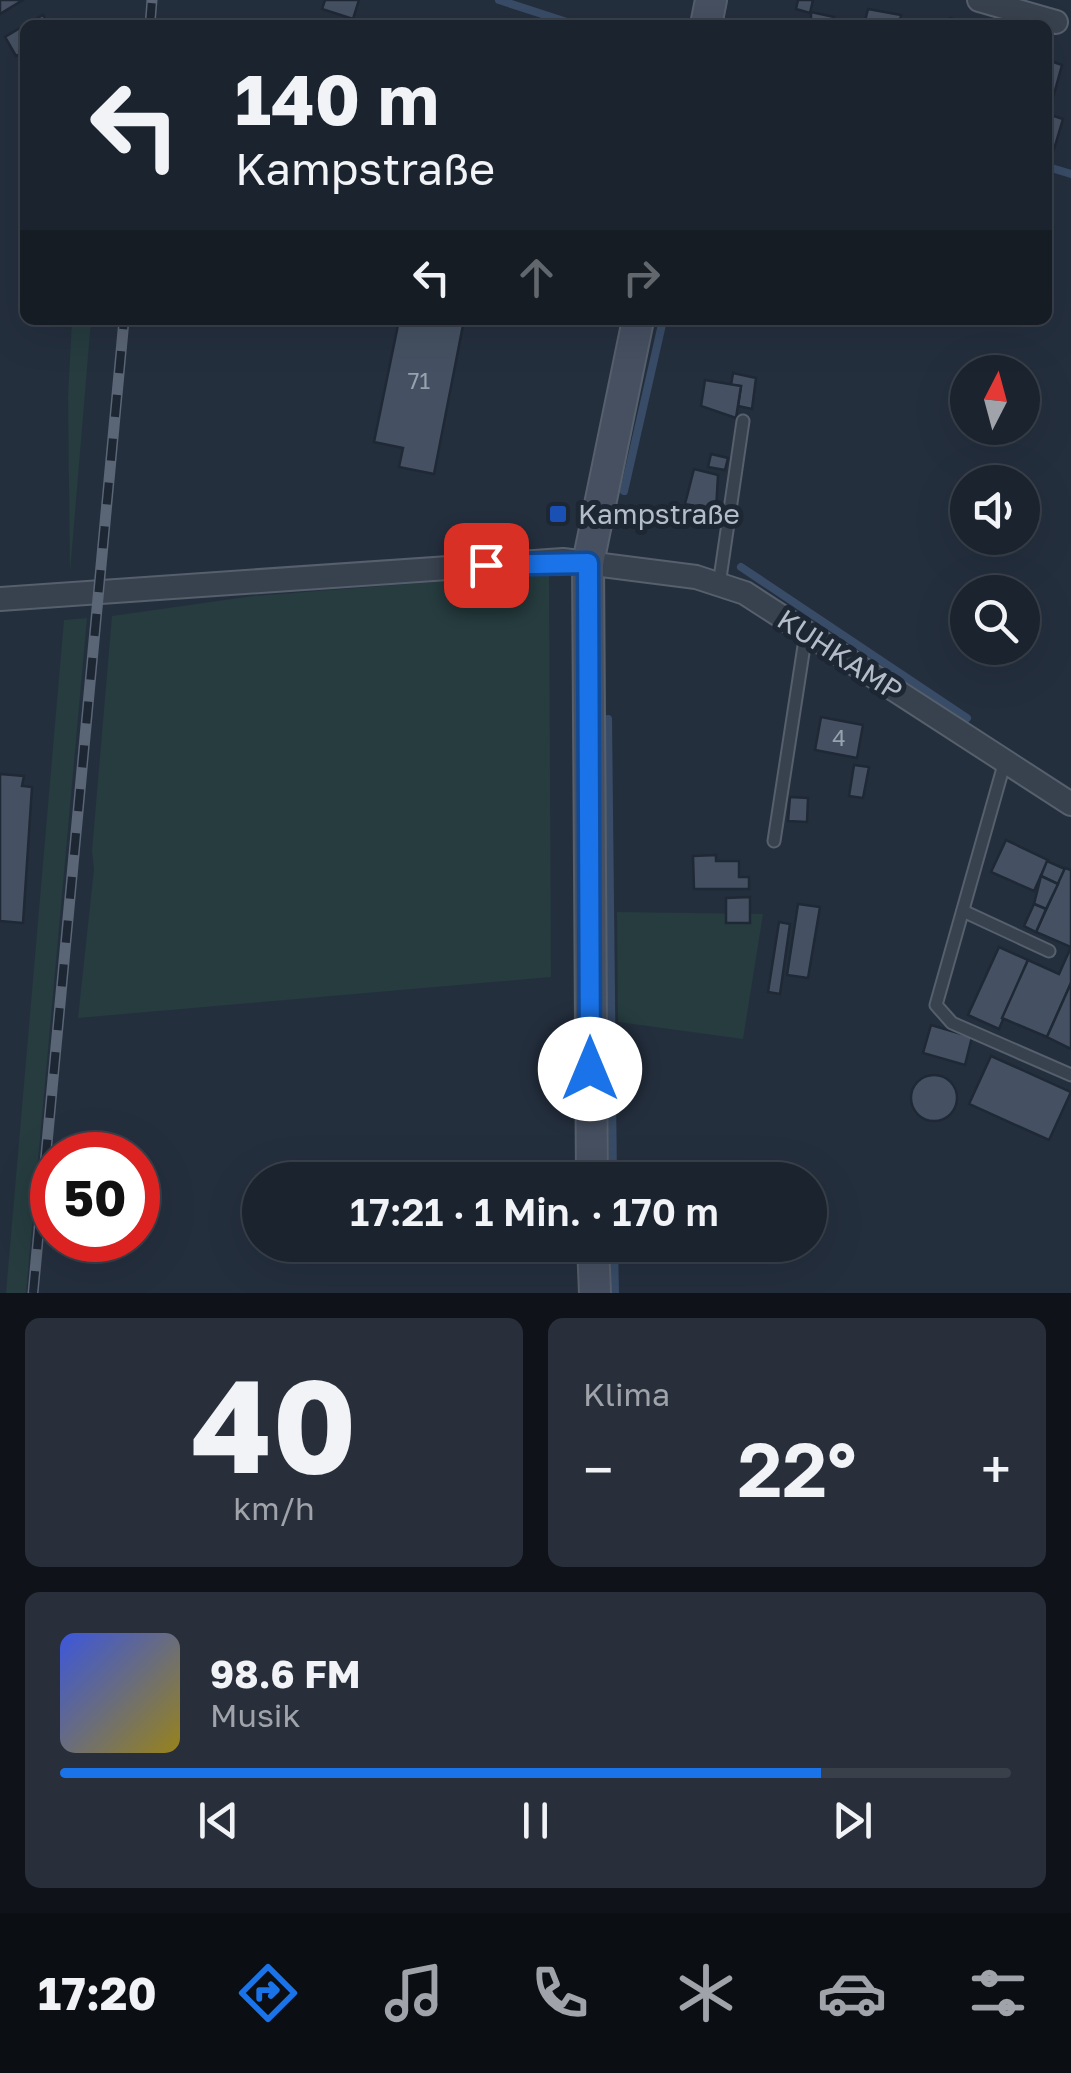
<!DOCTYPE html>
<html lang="de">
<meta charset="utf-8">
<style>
:root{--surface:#1b232e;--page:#282f3a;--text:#f1f3f6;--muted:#a0a4aa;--line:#39404a;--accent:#1a73e8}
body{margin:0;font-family:"Golos Text",sans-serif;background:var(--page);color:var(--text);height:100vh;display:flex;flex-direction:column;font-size:38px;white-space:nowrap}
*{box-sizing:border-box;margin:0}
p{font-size:32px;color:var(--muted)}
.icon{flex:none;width:55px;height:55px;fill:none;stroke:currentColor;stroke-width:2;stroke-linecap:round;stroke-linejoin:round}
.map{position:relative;height:1293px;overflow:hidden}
.details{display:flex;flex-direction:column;gap:25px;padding:25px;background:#0f1319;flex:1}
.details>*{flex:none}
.top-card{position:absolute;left:20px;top:20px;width:1032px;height:305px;border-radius:15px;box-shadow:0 10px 40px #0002,0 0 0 2px var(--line);background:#1b232e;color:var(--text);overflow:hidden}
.needle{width:65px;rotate:6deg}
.buttons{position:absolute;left:950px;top:355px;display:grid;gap:20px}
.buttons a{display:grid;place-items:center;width:90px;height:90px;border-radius:50%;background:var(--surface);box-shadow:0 10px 40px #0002,0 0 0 2px var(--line);font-size:50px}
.speed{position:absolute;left:30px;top:1132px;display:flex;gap:20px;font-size:50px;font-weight:700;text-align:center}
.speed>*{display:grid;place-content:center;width:130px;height:130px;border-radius:50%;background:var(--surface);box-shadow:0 10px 40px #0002,0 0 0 2px var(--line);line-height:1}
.speed .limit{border:15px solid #d22;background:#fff;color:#111}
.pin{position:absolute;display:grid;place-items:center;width:85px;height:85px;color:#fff;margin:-42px;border-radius:20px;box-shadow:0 5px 15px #0006}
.me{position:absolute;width:110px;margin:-55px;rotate:0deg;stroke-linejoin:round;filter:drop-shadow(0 0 8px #0008)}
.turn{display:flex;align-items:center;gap:35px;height:210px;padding:0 50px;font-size:45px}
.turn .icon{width:130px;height:130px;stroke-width:2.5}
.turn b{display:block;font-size:70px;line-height:85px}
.lanes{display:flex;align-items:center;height:95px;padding:0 50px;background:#0003;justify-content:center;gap:50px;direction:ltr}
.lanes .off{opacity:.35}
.big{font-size:75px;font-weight:600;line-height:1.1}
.details .widget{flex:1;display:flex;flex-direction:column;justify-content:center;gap:15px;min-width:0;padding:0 35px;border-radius:15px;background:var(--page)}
.details .dial{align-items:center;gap:0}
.dial b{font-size:130px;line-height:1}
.song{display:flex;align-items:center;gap:30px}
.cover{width:120px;height:120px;border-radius:15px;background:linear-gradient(135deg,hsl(230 70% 55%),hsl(50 70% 35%))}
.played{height:10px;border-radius:5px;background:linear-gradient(90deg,var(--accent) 80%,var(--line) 80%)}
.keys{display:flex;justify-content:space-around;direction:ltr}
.heat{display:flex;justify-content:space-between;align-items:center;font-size:55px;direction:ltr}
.details .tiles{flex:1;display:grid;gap:25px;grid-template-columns:1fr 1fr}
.widget:last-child{grid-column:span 2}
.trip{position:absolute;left:242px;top:1162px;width:585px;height:100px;border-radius:50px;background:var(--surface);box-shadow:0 10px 40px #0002,0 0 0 2px var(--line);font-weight:600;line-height:100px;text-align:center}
.tabs{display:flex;height:160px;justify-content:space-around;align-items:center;background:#0b0e12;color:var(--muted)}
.tabs .icon{width:70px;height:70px}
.tabs .selected{color:var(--accent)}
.tabs b{font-size:45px;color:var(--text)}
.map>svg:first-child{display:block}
.green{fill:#263c3f}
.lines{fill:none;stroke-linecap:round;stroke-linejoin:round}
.stream{stroke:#394c67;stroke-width:8}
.building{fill:#455162;stroke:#1f2835;stroke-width:2.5}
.service-casing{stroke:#565f6c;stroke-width:15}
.minor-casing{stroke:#565f6c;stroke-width:26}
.secondary-casing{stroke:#565f6c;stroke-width:34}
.service{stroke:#38414e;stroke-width:11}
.minor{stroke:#38414e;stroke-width:22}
.secondary{stroke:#465061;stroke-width:30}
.rail-casing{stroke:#5a6575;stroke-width:11}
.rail{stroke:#1d2633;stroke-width:8;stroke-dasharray:22;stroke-linecap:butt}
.route-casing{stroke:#114b97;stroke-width:25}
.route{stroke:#1a73e8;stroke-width:18}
.transit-dot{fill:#1a4fb4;stroke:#1d2633;stroke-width:4}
.labels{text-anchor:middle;stroke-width:10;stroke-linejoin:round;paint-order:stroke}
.number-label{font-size:22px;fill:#98a1af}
.poi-label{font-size:28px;fill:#b4bcc9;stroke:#1d2633;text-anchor:start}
.street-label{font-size:28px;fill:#b4bcc9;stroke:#1d2633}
</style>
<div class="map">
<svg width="1071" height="1293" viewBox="0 0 1071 1293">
<rect width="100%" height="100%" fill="#242f3e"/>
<g class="green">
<path d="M 72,320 L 91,320 L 70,572 L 68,397 Z"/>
<path d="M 549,573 L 551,977 L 78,1018 L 94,869 L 92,851 L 112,616 L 253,596 Z"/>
<path d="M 87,618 L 26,1293 L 6,1293 L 64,620 Z"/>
<path d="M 617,912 L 763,914 L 743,1039 L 618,1022 Z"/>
</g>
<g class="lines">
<g class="stream">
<path d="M 499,0 L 576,25"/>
<path d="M 1048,167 L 1071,174"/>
<path d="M 624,491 L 663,320"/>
<path d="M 741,567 L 967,718"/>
<path d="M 608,719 L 613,1180"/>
<path d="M 614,1245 L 615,1293"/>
</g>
</g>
<g class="building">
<path d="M 0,0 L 23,0 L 0,14 Z"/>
<path d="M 325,0 L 359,0 L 353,19 L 322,9 Z"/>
<path d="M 798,0 L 813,0 L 810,13 L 796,9 Z"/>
<path d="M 868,9 L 901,15 L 899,25 L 864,25 Z"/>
<path d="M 811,12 L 834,17 L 831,25 L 811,25 Z"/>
<path d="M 43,15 L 48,25 L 25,25 Z"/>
<path d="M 950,18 L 976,25 L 948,25 Z"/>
<path d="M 25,25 L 25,51 L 16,56 L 5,37 Z"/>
<path d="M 1048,60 L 1062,65 L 1051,105 L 1048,104 Z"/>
<path d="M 1048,114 L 1063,119 L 1054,149 L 1048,147 Z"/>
<path d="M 399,320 L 464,320 L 434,474 L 399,467 L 403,448 L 374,442 Z"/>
<path d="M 733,373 L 756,378 L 752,409 L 738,406 L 741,386 L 731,385 Z"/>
<path d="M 705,380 L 741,386 L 736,418 L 701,406 Z"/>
<path d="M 711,454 L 728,458 L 725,470 L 708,467 Z"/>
<path d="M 694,469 L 718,475 L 716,510 L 685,504 Z"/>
<path d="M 821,717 L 863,725 L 857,758 L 815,750 Z"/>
<path d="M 854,765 L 869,767 L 863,798 L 849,796 Z"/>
<path d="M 0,774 L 24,776 L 22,786 L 32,787 L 23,923 L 0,921 Z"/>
<path d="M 790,797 L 808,798 L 807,822 L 788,821 Z"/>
<path d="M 1006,840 L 1048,860 L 1034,891 L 991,872 Z"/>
<path d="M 716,855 L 716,861 L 739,861 L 739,877 L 749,877 L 749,889 L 694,889 L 693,856 Z"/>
<path d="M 1047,861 L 1065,869 L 1058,884 L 1041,876 Z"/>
<path d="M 1065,868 L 1071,870 L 1071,947 L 1036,932 Z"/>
<path d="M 1041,876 L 1058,884 L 1046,909 L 1034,904 Z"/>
<path d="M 750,897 L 750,923 L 726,923 L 726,898 Z"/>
<path d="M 798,904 L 820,907 L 808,978 L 787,975 Z"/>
<path d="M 1034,904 L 1046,909 L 1036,932 L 1024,926 Z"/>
<path d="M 779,922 L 790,924 L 780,994 L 768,992 Z"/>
<path d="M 999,947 L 1028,960 L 999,1029 L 968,1015 Z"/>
<path d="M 1071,947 L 1071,983 L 1047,1037 L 1002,1018 L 1028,960 L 1059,974 Z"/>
<path d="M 1071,983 L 1071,1049 L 1047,1037 Z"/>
<path d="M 931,1025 L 972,1037 L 965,1065 L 923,1053 Z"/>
<path d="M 991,1056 L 1071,1092 L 1049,1140 L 969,1104 Z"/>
<circle cx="934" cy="1098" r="23"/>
</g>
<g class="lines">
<g class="service-casing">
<g id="service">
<path d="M 719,585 L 743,421"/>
<path d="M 1005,761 L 936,1005 L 952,1023 L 1071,1075"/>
<path d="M 774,841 L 806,633"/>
<path d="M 963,911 L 1049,951"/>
</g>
</g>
<g class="minor-casing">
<g id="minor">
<path d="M 979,0 L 1056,22"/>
<path d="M 0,599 L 563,560 L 696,577 L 745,593 L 1071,804"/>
</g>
</g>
<g class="secondary-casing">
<g id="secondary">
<path d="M 706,25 L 711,0"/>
<path d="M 592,1180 L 588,563 L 638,320"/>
<path d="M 593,1245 L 595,1293"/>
</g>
</g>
<use href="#service" class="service"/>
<use href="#minor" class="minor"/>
<use href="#secondary" class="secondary"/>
<g class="rail-casing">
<g id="rail">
<path d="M 150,25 L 152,0"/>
<path d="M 33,1293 L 124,320"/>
</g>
</g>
<use href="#rail" class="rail"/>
</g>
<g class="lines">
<g class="route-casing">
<path id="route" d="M 486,565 L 588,563 L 590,1069"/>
</g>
<use href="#route" class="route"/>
</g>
<rect class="transit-dot" x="548" y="504" width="20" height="20" rx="5"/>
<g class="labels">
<g class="number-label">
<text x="419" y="389">71</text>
<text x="839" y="746">4</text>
</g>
<g class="poi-label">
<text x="578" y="524">Kampstraße</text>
</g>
<g class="street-label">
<text transform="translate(840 655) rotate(33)" y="10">KUHKAMP</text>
</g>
</g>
</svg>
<div class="buttons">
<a><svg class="needle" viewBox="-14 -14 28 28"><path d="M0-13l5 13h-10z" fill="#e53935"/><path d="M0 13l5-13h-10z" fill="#a0a4aa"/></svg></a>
<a><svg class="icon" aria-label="sound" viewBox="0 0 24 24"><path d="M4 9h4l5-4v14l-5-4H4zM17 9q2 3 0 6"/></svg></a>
<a><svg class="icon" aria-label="search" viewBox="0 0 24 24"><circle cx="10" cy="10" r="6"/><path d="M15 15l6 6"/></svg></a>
</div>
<div class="speed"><div class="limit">50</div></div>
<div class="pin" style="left:486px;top:565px;background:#d93025"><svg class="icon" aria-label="arrive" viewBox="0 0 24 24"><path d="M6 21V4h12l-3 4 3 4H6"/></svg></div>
<svg class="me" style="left:590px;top:1069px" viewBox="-20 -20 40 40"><circle r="19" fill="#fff"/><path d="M0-13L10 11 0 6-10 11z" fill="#1a73e8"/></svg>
<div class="trip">17:21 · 1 Min. · 170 m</div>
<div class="top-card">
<div class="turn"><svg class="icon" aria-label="left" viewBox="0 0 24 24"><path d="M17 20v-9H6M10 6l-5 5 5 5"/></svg><div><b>140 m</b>Kampstraße</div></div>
<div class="lanes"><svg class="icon" aria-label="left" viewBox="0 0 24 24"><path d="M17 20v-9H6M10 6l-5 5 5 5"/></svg><svg class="icon off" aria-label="ahead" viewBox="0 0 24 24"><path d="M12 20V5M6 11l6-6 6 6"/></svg><svg class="icon off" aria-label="right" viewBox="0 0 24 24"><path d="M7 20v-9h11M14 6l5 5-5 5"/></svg></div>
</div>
</div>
<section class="details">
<div class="tiles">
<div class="widget dial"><b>40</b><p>km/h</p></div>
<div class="widget"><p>Klima</p>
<div class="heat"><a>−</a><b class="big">22°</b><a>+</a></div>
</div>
<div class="widget">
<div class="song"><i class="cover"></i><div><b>98.6 FM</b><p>Musik</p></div></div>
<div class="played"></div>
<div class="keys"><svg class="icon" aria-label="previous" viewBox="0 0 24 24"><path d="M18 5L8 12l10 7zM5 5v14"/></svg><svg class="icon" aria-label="pause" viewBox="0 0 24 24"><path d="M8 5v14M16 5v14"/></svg><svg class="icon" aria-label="next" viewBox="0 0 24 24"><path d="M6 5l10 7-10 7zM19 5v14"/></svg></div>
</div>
</div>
</section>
<nav class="tabs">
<b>17:20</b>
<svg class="icon selected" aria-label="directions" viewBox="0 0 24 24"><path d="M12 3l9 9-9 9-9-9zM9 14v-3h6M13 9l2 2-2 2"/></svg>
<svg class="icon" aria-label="music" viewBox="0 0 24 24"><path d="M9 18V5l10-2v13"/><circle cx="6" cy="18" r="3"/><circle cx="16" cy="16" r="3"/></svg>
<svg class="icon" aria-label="phone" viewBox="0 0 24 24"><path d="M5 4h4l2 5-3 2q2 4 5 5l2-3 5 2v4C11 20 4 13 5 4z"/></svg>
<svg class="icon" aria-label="climate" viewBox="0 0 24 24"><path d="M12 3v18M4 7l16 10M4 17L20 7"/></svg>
<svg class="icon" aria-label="car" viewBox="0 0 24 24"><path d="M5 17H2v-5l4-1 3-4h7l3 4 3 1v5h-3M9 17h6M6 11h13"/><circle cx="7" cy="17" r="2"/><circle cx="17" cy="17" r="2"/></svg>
<svg class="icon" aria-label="filters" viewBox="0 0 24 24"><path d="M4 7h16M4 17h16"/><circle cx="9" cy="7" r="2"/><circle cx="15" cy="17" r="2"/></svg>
</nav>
